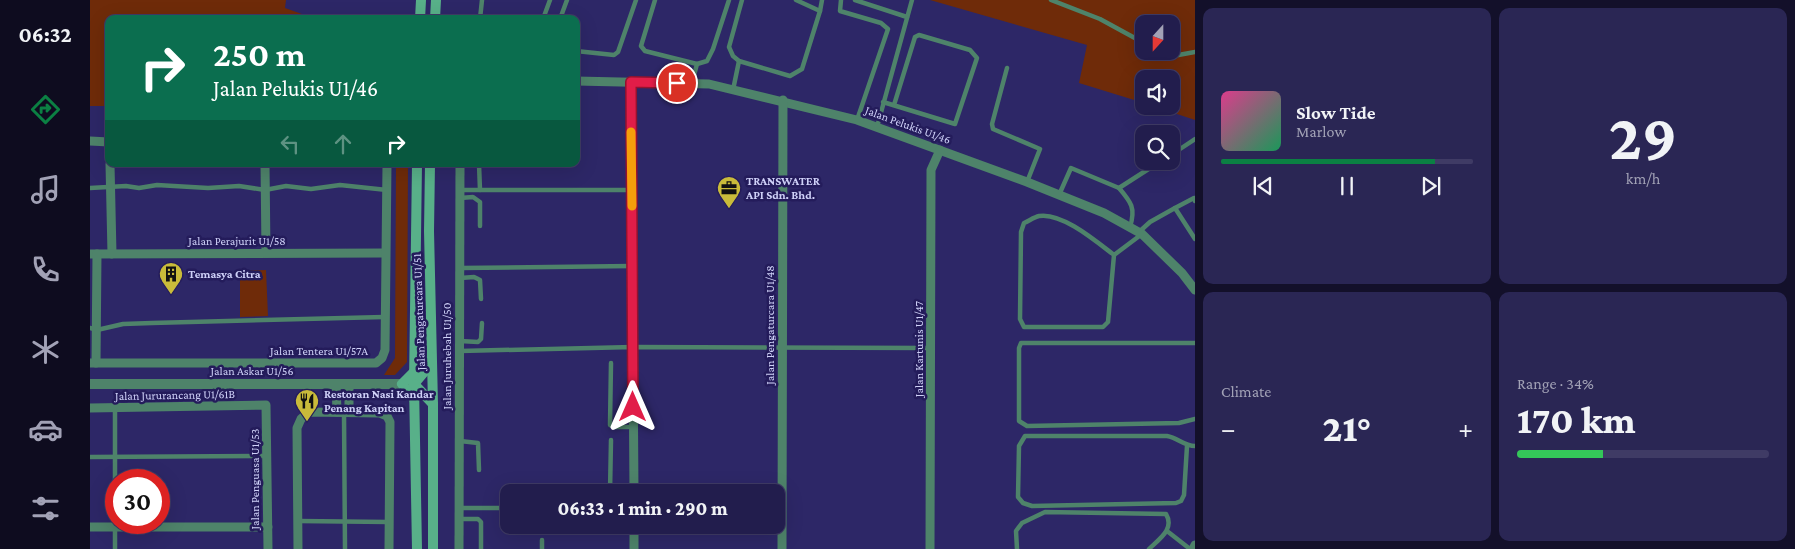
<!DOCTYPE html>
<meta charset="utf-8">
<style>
:root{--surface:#221d4d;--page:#2a2654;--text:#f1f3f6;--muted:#a2a2b6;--line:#3f3b65;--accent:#0b8043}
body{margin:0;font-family:"Crimson Pro",serif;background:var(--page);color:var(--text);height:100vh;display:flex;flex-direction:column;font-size:19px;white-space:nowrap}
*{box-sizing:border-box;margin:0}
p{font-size:16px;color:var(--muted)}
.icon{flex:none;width:28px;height:28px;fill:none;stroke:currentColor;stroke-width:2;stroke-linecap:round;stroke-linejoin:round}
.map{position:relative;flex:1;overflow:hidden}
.side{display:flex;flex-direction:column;gap:8px;padding:8px;background:#13102a;width:600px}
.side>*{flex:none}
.top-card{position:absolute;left:15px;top:15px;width:475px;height:152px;border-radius:10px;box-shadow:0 5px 20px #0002,0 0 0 1px var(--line);background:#0b6e4f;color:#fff;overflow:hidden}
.needle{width:32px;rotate:201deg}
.tools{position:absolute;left:1045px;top:15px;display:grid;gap:10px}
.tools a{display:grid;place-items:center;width:45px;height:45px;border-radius:10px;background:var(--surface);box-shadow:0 5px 20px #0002,0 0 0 1px var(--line);font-size:25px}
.speed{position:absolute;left:15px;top:469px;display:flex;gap:10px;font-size:25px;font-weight:700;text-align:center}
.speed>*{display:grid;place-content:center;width:65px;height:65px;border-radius:50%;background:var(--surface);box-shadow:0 5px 20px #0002,0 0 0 1px var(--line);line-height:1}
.speed .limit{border:8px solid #d22;background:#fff;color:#111}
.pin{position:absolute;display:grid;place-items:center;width:42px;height:42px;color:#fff;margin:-21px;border:2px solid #fff;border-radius:50%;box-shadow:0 1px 5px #0007}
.me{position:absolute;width:55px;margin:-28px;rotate:0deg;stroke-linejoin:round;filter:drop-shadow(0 0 4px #0008)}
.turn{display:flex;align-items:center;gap:18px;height:105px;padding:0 25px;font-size:22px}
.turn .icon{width:65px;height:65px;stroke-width:2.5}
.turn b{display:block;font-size:35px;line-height:42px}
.lanes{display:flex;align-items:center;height:48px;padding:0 25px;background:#0003;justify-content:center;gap:25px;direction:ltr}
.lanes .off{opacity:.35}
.big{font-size:38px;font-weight:800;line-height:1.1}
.side .widget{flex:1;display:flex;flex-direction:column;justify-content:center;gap:8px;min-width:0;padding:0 18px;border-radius:10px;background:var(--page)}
.side .dial{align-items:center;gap:0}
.dial b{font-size:65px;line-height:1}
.song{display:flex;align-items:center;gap:15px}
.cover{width:60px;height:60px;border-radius:8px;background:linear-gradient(135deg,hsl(330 70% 55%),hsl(150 70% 35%))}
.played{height:5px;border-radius:2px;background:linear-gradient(90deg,var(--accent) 85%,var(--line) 85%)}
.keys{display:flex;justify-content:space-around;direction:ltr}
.heat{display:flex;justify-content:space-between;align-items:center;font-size:28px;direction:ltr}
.charge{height:8px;border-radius:4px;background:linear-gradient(90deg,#34c759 34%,var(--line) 0)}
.side .tiles{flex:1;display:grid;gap:8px;grid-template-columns:repeat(2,1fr)}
.trip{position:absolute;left:410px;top:484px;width:285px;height:50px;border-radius:10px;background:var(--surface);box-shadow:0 5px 20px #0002,0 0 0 1px var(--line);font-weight:800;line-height:50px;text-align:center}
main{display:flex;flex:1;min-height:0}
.tab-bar{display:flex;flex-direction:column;width:90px;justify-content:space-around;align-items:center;background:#0e0c1f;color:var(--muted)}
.tab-bar .icon{width:35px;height:35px}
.tab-bar .selected{color:var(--accent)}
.tab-bar b{font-size:22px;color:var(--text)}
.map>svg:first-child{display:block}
.green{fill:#6f2b09;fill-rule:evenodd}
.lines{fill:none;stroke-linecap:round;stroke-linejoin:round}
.service{stroke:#4e836a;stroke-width:4.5}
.minor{stroke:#4e836a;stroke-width:9}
.tertiary{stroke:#4e836a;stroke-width:10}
.secondary{stroke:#58b089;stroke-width:10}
.route-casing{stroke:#92132f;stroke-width:12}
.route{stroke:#e11d48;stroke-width:9}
.slow{stroke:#f59e0b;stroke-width:9}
.labels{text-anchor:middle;stroke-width:5;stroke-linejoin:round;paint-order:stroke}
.street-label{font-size:12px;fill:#cfd1f8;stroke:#241c5b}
.poi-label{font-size:12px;font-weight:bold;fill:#cfd1f8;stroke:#241c5b;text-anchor:start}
</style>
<main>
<nav class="tab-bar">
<b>06:32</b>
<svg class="icon selected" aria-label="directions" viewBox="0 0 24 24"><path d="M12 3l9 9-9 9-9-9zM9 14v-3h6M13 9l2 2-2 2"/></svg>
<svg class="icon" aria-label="music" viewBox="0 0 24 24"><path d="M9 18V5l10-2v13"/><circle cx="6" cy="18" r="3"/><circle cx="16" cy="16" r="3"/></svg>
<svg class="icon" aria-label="phone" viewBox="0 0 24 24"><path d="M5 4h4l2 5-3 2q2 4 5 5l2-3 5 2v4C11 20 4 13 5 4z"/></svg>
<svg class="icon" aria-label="climate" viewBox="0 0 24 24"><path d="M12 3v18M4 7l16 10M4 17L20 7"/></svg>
<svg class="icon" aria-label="car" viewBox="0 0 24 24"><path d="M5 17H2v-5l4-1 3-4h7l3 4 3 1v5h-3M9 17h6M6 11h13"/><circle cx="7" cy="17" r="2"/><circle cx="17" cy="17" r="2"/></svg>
<svg class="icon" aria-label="filters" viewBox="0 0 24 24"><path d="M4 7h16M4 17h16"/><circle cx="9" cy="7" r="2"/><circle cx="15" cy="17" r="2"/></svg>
</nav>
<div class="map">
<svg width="1105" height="549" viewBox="0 0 1105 549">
<rect width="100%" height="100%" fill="#2d2767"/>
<g class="green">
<path d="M 0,0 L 196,0 L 195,8 L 226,19 L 19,19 L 19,106 L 0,106 Z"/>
<path d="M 840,0 L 1105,0 L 1105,120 L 1063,106 L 1081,106 L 1081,79 L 1054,79 L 1054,103 L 989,83 L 997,45 ZM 1054,24 L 1081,24 L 1081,51 L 1054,51 Z"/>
<path d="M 306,164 L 318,164 L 317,362 L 305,375 L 294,375 L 305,358 Z"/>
<path d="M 176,270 L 178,316 L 150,317 L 150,271 Z"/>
</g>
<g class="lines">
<g class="service">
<path d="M 565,0 L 551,46 L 555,51 L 607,64 L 602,83"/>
<path d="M 652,0 L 639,47 L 643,56 L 649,61 L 700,76 L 712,69 L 730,11 L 706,0"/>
<path d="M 751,0 L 750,11 L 791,23 L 798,29 L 767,120"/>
<path d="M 765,0 L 817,17"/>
<path d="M 961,0 L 1010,19 L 1054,43"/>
<path d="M 730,11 L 732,0"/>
<path d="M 390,19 L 392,0"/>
<path d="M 453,19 L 460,0"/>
<path d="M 470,19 L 477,0"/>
<path d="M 486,51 L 524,55 L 528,52 L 546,0"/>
<path d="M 1070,51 L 1083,56 L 1105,52"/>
<path d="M 607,64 L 617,61 L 623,49 L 639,0"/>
<path d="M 917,68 L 902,124 L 903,129 L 950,149 L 937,182"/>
<path d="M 643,90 L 649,61"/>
<path d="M 793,102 L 865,124 L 887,58 L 880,50 L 829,35 L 825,37 L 804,105"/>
<path d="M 787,127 L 822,0"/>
<path d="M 1081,155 L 1105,139"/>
<path d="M 389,164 L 390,190"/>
<path d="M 0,188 L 36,186 L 49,188 L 67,185 L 118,188 L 149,186 L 175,190 L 196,186 L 221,189 L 250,185 L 297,190"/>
<path d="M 1029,188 C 1041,202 1046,208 1040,227"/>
<path d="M 370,190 L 542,190"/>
<path d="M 969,195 L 981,168 L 1029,188 L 1071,161"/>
<path d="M 370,198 L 383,197 L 390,202 L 390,226"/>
<path d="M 1085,208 L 1104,198 L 1105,201"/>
<path d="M 1049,232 L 1060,222 L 1085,208 L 1105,239"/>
<path d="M 1024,255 L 1018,322 L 1013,327 L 934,327 L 930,319 L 931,232 L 934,223 C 939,221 944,217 949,216 C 972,212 1007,242 1024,255 L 1052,234"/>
<path d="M 370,268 L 542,266"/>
<path d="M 370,278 L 384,277 L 390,280 L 391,299"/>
<path d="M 0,328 L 7,330 L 33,324 L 62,323 L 294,317"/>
<path d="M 370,341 L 388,342 L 391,339 L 392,323"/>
<path d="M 1105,343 L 931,343 L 929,348 L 929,421 L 937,426 L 1089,423 L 1105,419"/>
<path d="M 370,351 L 543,347 L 841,348"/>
<path d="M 521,363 L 520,425 L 526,427 L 544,427"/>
<path d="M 25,408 L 25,549"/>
<path d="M 254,413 L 255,549"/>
<path d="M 370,441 L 388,443 L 389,470"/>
<path d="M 1097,446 L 1094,495 L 1091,501 L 1086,503 L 942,506 L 933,503 L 928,497 L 929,446 L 935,436 L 1077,436 C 1088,438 1094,446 1105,446"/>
<path d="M 0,457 L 176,456"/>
<path d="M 520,492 L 521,440"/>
<path d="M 370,508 L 419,508"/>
<path d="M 370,519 L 388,519 L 391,522 L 391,549"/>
<path d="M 208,521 L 299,522"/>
<path d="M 1077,531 L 1100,549"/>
<path d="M 452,549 L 452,540"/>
<path d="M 927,549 L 926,531 L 932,523 L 955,512 L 1076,514 C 1085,529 1069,539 1059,549"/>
</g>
<g class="minor">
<path d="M 486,81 L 619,84 L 767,120 L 937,182 L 1014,213 L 1052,234 L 1092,273 L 1105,290"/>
<path d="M 541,82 L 544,492"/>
<path d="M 0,141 L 19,142"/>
<path d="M 20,164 L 22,254"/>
<path d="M 175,164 L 176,253"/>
<path d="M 0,254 L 294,253"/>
<path d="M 0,363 L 286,363 L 292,358 L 295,350 L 297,164"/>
<path d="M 6,363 L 7,254"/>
<path d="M 246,384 L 247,412"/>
<path d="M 0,408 L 176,405 L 178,549"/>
<path d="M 259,412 L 259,384"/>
<path d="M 544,525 L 544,549"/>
<path d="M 0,527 L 178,527"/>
<path d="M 208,549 L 207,428 L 211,419 L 219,412 L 290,413 L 297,416 L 300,422 L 299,549"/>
<path d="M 369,549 L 370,164"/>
<path d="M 692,549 L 693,100"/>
<path d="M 840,549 L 841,170 L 850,150"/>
<path d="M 1103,549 L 1105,545"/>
</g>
<path class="tertiary" d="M 0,384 L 319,384"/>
<g class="secondary">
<path d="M 330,19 L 331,0"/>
<path d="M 345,19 L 346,0"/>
<path d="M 327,164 L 324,384 L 327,549"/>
<path d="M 340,164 L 339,231 L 343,404 L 343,549"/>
<path d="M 324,384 L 335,371 L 341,357"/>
<path d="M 324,384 L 343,404"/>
<path d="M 324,399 L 312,384 L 324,372"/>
</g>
</g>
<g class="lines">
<g class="route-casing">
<path id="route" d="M 543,407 L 541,82 L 587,83"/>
</g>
<use href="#route" class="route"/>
<path class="slow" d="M 541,132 L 542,206"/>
</g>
<defs>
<g id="office-pin" transform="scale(1.25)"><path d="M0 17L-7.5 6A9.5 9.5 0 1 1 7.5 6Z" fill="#c9bb3a" stroke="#241c5b"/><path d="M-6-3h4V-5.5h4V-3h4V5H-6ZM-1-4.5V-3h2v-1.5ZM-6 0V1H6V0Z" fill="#111"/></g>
<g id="building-pin" transform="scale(1.25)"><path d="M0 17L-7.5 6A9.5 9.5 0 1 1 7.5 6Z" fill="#c9bb3a" stroke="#241c5b"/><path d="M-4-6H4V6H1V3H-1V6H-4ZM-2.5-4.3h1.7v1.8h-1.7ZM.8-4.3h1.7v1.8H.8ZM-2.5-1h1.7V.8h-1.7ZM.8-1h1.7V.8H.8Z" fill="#111"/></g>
<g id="restaurant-pin" transform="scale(1.25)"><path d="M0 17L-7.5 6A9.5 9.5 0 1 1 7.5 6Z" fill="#c9bb3a" stroke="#241c5b"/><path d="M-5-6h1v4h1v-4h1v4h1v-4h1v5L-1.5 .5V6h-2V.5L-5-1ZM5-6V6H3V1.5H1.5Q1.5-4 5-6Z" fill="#111"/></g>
</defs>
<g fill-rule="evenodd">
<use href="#office-pin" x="639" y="188"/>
<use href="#building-pin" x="81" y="274"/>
<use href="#restaurant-pin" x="217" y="401"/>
</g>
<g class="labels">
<g class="street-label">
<text transform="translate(818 125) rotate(20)" y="4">Jalan Pelukis U1/46</text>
<text x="147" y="245">Jalan Perajurit U1/58</text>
<text transform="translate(329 312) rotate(-92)" y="4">Jalan Pengaturcara U1/51</text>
<text transform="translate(680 325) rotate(-90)" y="4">Jalan Pengaturcara U1/48</text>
<text transform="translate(829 349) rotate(-90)" y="4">Jalan Kartunis U1/47</text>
<text x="229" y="355">Jalan Tentera U1/57A</text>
<text transform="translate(357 356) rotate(-90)" y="4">Jalan Juruhebah U1/50</text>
<text x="162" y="375">Jalan Askar U1/56</text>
<text transform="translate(85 395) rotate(-1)" y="4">Jalan Jururancang U1/61B</text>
<text transform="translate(165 479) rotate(-90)" y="4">Jalan Penguasa U1/53</text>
</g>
<g class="poi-label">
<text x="656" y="185">TRANSWATER<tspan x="656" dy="14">API Sdn. Bhd.</tspan></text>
<text x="98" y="278">Temasya Citra</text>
<text x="234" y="398">Restoran Nasi Kandar<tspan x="234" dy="14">Penang Kapitan</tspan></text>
</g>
</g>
</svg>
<div class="tools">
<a><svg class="needle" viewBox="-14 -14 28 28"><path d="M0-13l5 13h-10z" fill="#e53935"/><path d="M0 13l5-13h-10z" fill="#a2a2b6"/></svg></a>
<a><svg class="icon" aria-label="sound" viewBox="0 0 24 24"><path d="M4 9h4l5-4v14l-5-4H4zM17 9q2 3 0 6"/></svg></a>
<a><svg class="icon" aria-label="search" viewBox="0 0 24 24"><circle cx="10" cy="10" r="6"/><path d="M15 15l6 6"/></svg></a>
</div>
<div class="speed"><div class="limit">30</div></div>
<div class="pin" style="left:587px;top:83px;background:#d93025"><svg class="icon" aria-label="arrive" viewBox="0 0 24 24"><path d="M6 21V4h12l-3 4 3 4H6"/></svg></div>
<svg class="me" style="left:543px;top:407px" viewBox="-20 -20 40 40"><path d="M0-17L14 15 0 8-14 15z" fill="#e11d48" stroke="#fff" stroke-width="4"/></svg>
<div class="trip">06:33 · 1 min · 290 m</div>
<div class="top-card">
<div class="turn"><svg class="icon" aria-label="right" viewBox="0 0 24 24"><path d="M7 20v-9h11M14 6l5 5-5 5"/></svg><div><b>250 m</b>Jalan Pelukis U1/46</div></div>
<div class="lanes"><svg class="icon off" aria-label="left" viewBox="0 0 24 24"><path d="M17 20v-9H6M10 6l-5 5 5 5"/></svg><svg class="icon off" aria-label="ahead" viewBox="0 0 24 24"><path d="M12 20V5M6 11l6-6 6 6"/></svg><svg class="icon" aria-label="right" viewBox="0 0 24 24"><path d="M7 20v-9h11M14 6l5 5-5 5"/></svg></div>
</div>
</div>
<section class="side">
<div class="tiles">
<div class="widget">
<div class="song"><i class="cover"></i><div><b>Slow Tide</b><p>Marlow</p></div></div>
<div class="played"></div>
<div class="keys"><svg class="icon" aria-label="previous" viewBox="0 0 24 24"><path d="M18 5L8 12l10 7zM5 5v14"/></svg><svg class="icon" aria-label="pause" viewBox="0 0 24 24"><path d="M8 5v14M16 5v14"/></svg><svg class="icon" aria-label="next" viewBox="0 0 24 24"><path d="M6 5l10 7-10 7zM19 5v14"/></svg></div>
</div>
<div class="widget dial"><b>29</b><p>km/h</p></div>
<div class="widget"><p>Climate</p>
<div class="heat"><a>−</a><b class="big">21°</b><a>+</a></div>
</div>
<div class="widget"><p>Range · 34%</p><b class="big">170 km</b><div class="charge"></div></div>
</div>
</section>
</main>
